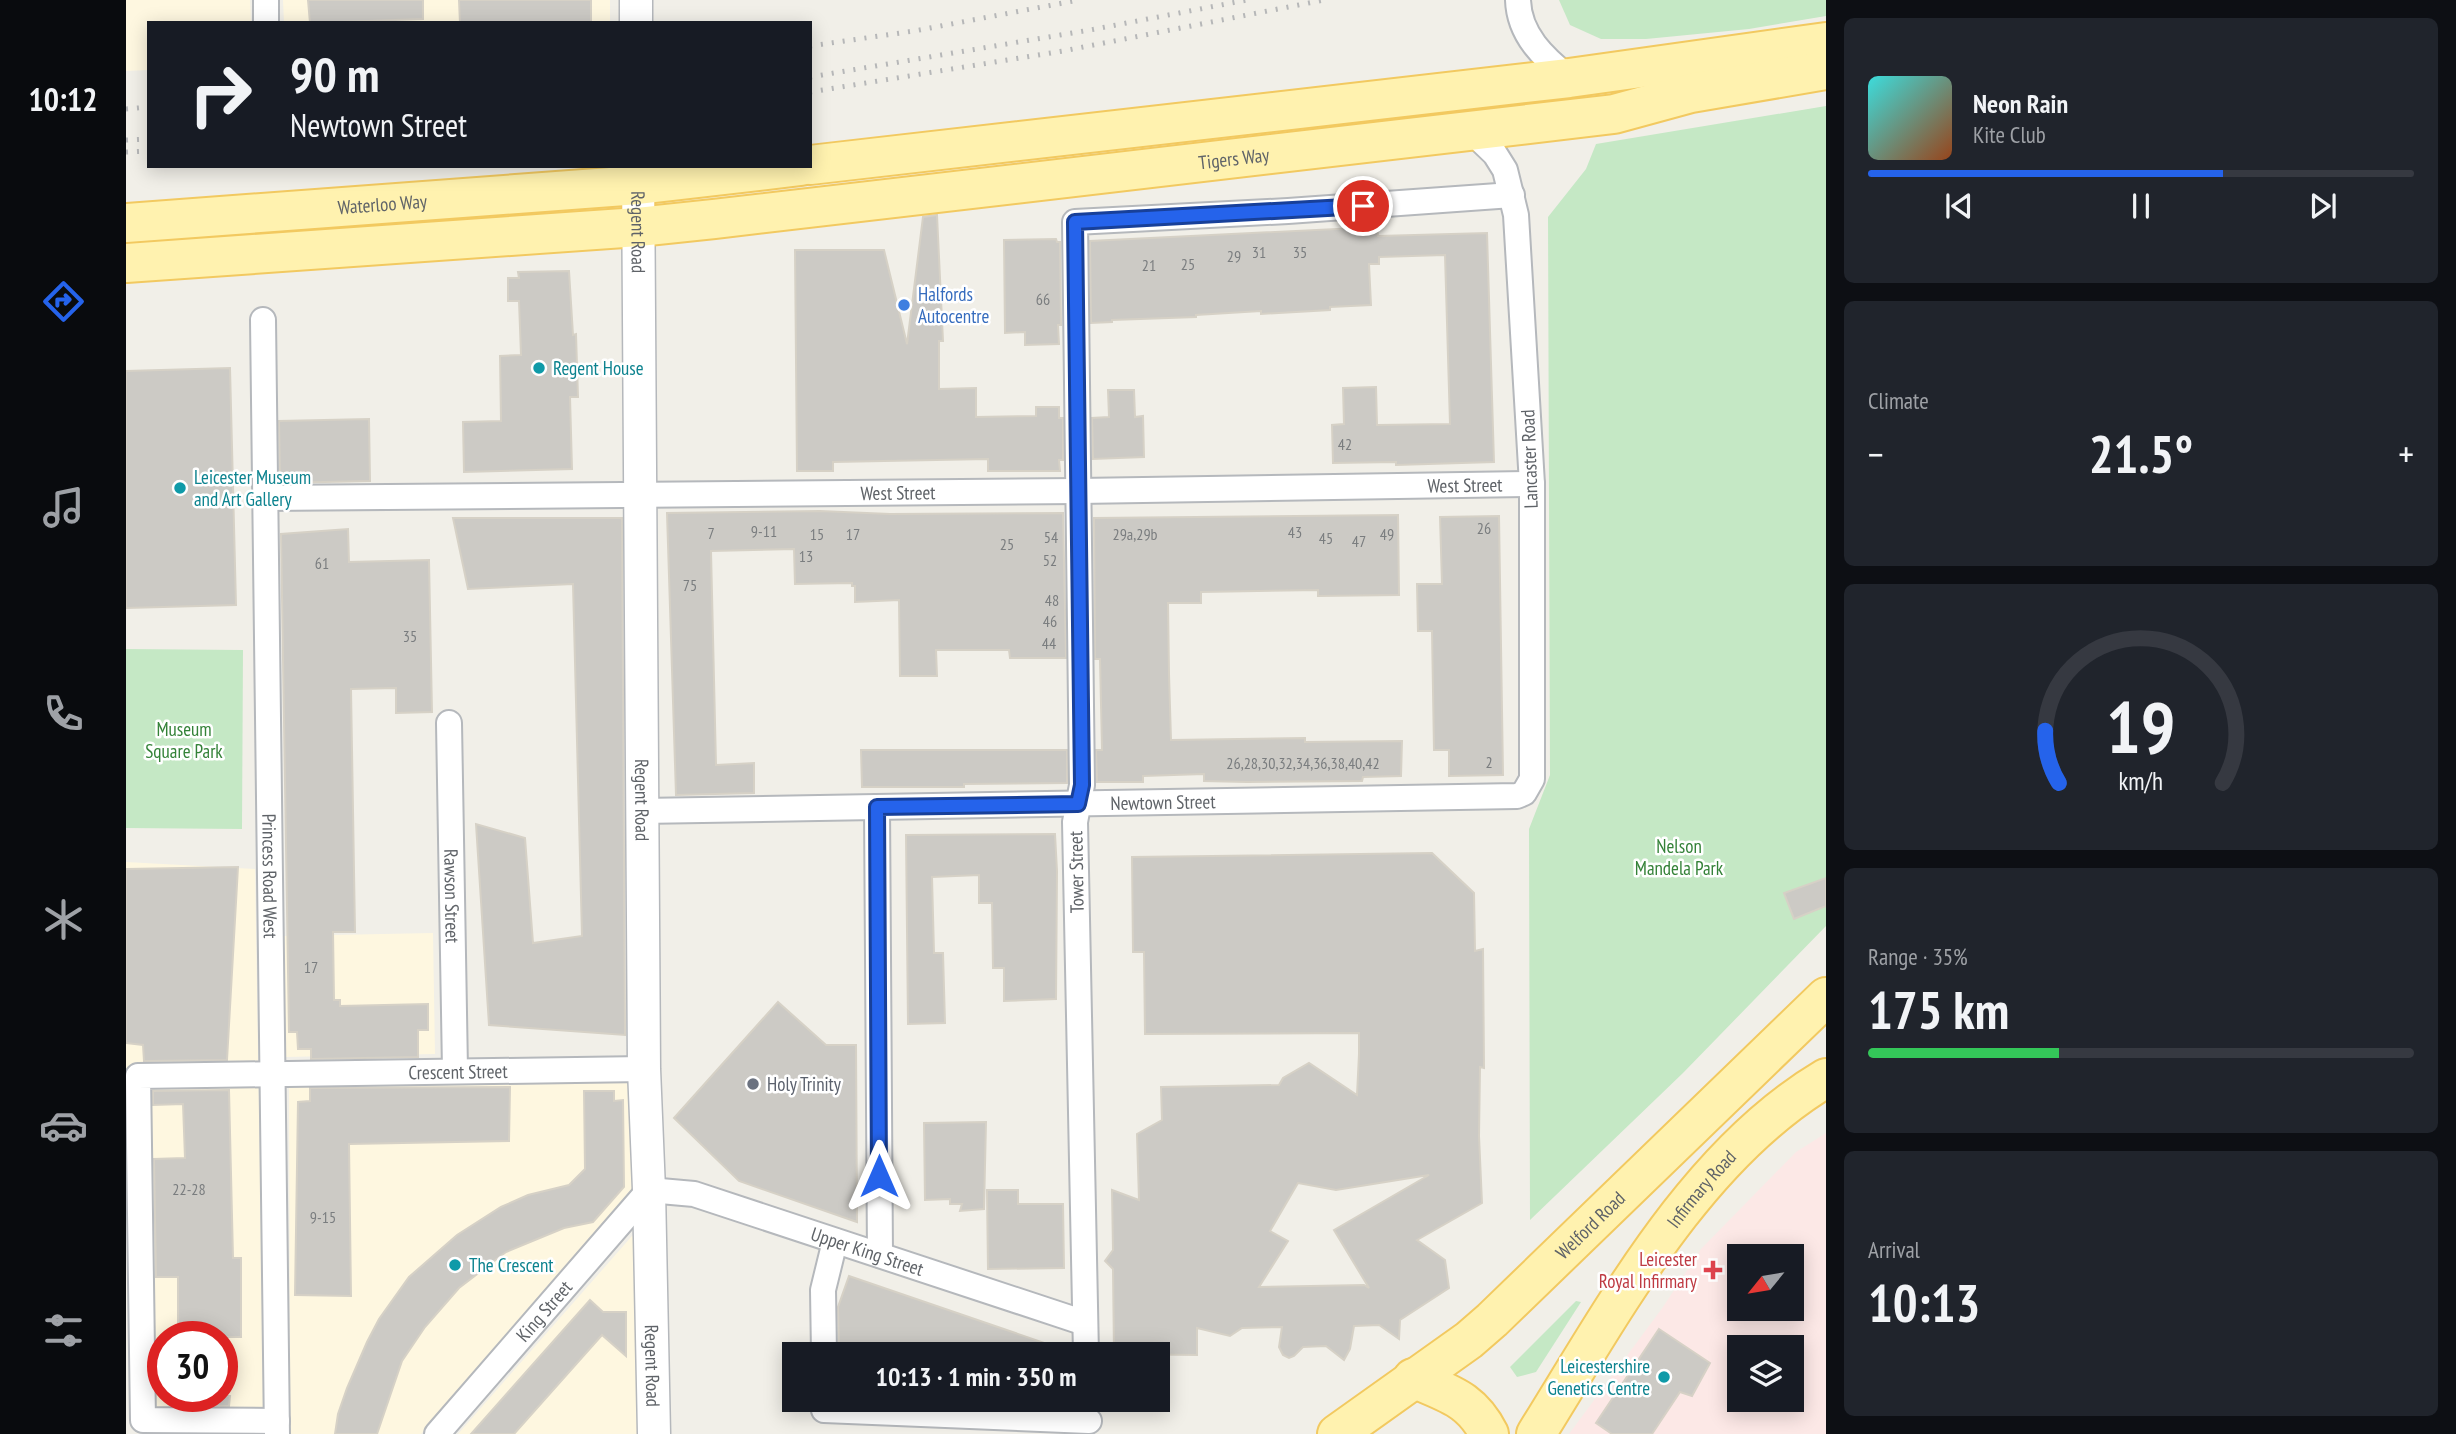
<!DOCTYPE html>
<meta charset="utf-8">
<style>
:root{--surface:#171b24;--page:#20242c;--text:#f1f3f6;--muted:#9ea1a6;--line:#363941;--accent:#2563eb}
body{margin:0;font-family:"PT Sans Narrow",sans-serif;background:var(--page);color:var(--text);height:100vh;display:flex;flex-direction:column;font-size:26px;white-space:nowrap}
*{box-sizing:border-box;margin:0}
p{font-size:23px;color:var(--muted)}
.icon{flex:none;width:38px;height:38px;fill:none;stroke:currentColor;stroke-width:2;stroke-linecap:round;stroke-linejoin:round}
.map{position:relative;flex:1;overflow:hidden}
.sheet{display:flex;flex-direction:column;gap:18px;padding:18px;background:#0d0f14;width:630px}
.sheet>*{flex:none}
.top-card{position:absolute;left:21px;top:21px;width:665px;height:147px;border-radius:0px;box-shadow:0 4px 18px #0003;background:#171b24;color:var(--text);overflow:hidden}
.needle{width:46px;rotate:240deg}
.buttons{position:absolute;left:1601px;top:1244px;display:grid;gap:14px}
.buttons a{display:grid;place-items:center;width:77px;height:77px;border-radius:0px;background:var(--surface);box-shadow:0 4px 18px #0003;font-size:35px}
.speed{position:absolute;left:21px;top:1321px;display:flex;gap:14px;font-size:35px;font-weight:700;text-align:center}
.speed>*{display:grid;place-content:center;width:91px;height:91px;border-radius:50%;background:var(--surface);box-shadow:0 4px 18px #0003;line-height:1}
.speed .limit{border:10px solid #d22;background:#fff;color:#111}
.pin{position:absolute;display:grid;place-items:center;width:60px;height:60px;color:#fff;margin:-30px;border:4px solid #fff;border-radius:50%;box-shadow:0 2px 7px #0007}
.me{position:absolute;width:77px;margin:-38px;rotate:0deg;stroke-linejoin:round;filter:drop-shadow(0 0 5px #0008)}
.turn{display:flex;align-items:center;gap:24px;height:147px;padding:0 28px;font-size:32px}
.turn .icon{width:91px;height:91px;stroke-width:2.5}
.turn b{display:block;font-size:49px;line-height:60px}
.big{font-size:52px;font-weight:700;line-height:1.1}
.sheet .card{flex:1;display:flex;flex-direction:column;justify-content:center;gap:10px;min-width:0;padding:0 24px;border-radius:10px;background:var(--page)}
.sheet .dial{align-items:center;gap:0}
.dial svg{height:182px;overflow:visible;fill:none;stroke:var(--line);stroke-width:7;stroke-linecap:round;text-anchor:middle}
.dial text{fill:var(--text);stroke:none}
.song{display:flex;align-items:center;gap:21px}
.cover{width:84px;height:84px;border-radius:10px;background:linear-gradient(135deg,hsl(180 70% 55%),hsl(20 70% 35%))}
.played{height:7px;border-radius:4px;background:linear-gradient(90deg,var(--accent) 65%,var(--line) 65%)}
.keys{display:flex;justify-content:space-around;direction:ltr}
.heat{display:flex;justify-content:space-between;align-items:center;font-size:38px;direction:ltr}
.charge{height:10px;border-radius:5px;background:linear-gradient(90deg,#34c759 35%,var(--line) 0)}
.trip{position:absolute;left:656px;top:1342px;width:388px;height:70px;border-radius:0px;background:var(--surface);box-shadow:0 4px 18px #0003;font-weight:700;line-height:70px;text-align:center}
main{display:flex;flex:1;min-height:0}
.tab-bar{display:flex;flex-direction:column;width:126px;justify-content:space-around;align-items:center;background:#090b0e;color:var(--muted)}
.tab-bar .icon{width:49px;height:49px}
.tab-bar .on{color:var(--accent)}
.tab-bar b{font-size:32px;color:var(--text)}
.map>svg:first-child{display:block}
.commercial{fill:#fef7e0;fill-rule:evenodd}
.medical{fill:#fce8e6;fill-rule:evenodd}
.green{fill:#c5e8c5}
.building{fill:#cccac5;stroke:#d6d1c6;stroke-width:2;fill-rule:evenodd}
.lines{fill:none;stroke-linecap:round;stroke-linejoin:round}
.minor-casing{stroke:#b5b8bc;stroke-width:28}
.tertiary-casing{stroke:#b5b8bc;stroke-width:35}
.primary-casing{stroke:#f2c960;stroke-width:42}
.minor{stroke:#fff;stroke-width:24}
.tertiary{stroke:#fff;stroke-width:32}
.primary{stroke:#fff2af;stroke-width:38}
.rail{stroke:#b6b7b8;stroke-width:5;stroke-dasharray:2 9;stroke-linecap:butt}
.route-casing{stroke:#184099;stroke-width:18}
.route{stroke:#2563eb;stroke-width:12}
.shop-dot{fill:#3f7fe0;stroke:#fff;stroke-width:2.5}
.culture-dot{fill:#0f9aa8;stroke:#fff;stroke-width:2.5}
.worship-dot{fill:#6b7280;stroke:#fff;stroke-width:2.5}
.health-dot{fill:#e0444e;stroke:#fff;stroke-width:2.5}
.labels{text-anchor:middle;stroke-width:5;stroke-linejoin:round;paint-order:stroke}
.number-label{font-size:16px;fill:#7a7d7f}
.street-label{font-size:19px;fill:#5f6368;stroke:#fff}
.shop-label{font-size:19px;fill:#366cbe;stroke:#fff;text-anchor:start}
.culture-label{font-size:19px;fill:#0d838f;stroke:#fff;text-anchor:start}
.park-label{font-size:19px;fill:#348238;stroke:#fff}
.worship-label{font-size:19px;fill:#5b616d;stroke:#fff;text-anchor:start}
.health-label{font-size:19px;fill:#be3a42;stroke:#fff;text-anchor:end}
</style>
<main>
<nav class="tab-bar">
<b>10:12</b>
<svg class="icon on" aria-label="directions" viewBox="0 0 24 24"><path d="M12 3l9 9-9 9-9-9zM9 14v-3h6M13 9l2 2-2 2"/></svg>
<svg class="icon" aria-label="music" viewBox="0 0 24 24"><path d="M9 18V5l10-2v13"/><circle cx="6" cy="18" r="3"/><circle cx="16" cy="16" r="3"/></svg>
<svg class="icon" aria-label="phone" viewBox="0 0 24 24"><path d="M5 4h4l2 5-3 2q2 4 5 5l2-3 5 2v4C11 20 4 13 5 4z"/></svg>
<svg class="icon" aria-label="climate" viewBox="0 0 24 24"><path d="M12 3v18M4 7l16 10M4 17L20 7"/></svg>
<svg class="icon" aria-label="car" viewBox="0 0 24 24"><path d="M5 17H2v-5l4-1 3-4h7l3 4 3 1v5h-3M9 17h6M6 11h13"/><circle cx="7" cy="17" r="2"/><circle cx="17" cy="17" r="2"/></svg>
<svg class="icon" aria-label="filters" viewBox="0 0 24 24"><path d="M4 7h16M4 17h16"/><circle cx="9" cy="7" r="2"/><circle cx="15" cy="17" r="2"/></svg>
</nav>
<div class="map">
<svg width="1700" height="1434" viewBox="0 0 1700 1434">
<rect width="100%" height="100%" fill="#f1efe8"/>
<g class="commercial">
<path d="M 0,0 L 124,0 L 125,23 L 23,23 L 23,70 L 0,71 Z"/>
<path d="M 157,0 L 484,0 L 484,23 L 158,23 Z"/>
<path d="M 0,862 L 129,869 L 138,1411 L 17,1412 L 13,1188 L 0,1186 ZM 37,1337 L 96,1337 L 96,1396 L 37,1396 Z"/>
<path d="M 307,933 L 309,1054 L 158,1057 L 156,936 Z"/>
<path d="M 511,1080 L 513,1185 L 295,1434 L 164,1434 L 163,1087 Z"/>
<path d="M 513,1228 L 515,1434 L 332,1434 Z"/>
</g>
<path class="medical" d="M 1700,1133 L 1700,1434 L 1443,1434 L 1537,1307 L 1575,1249 L 1670,1152 ZM 1614,1256 L 1666,1256 L 1666,1309 L 1614,1309 ZM 1614,1348 L 1666,1348 L 1666,1400 L 1614,1400 Z"/>
<g class="green">
<path d="M 1433,0 L 1700,0 L 1700,16 L 1623,29 L 1520,39 L 1475,39 L 1444,25 Z"/>
<path d="M 1700,106 L 1700,926 L 1557,1073 L 1404,1220 L 1403,829 L 1424,775 L 1422,217 L 1460,169 L 1470,144 Z"/>
<path d="M 0,649 L 117,650 L 116,829 L 0,828 Z"/>
<path d="M 1450,1301 L 1455,1302 L 1410,1372 L 1391,1377 L 1384,1367 Z"/>
</g>
<g class="building">
<path d="M 182,0 L 297,0 L 297,19 L 184,23 Z"/>
<path d="M 333,0 L 465,0 L 465,23 L 334,23 Z"/>
<path d="M 811,215 L 817,341 L 813,341 L 813,389 L 850,388 L 850,417 L 910,416 L 910,407 L 933,407 L 933,418 L 937,418 L 937,460 L 933,460 L 934,471 L 862,471 L 862,459 L 707,462 L 707,471 L 671,471 L 669,250 L 758,250 L 781,344 L 797,217 Z"/>
<path d="M 1251,227 L 1252,236 L 1361,233 L 1368,462 L 1270,465 L 1270,462 L 1207,463 L 1206,425 L 1218,424 L 1217,388 L 1250,387 L 1251,425 L 1324,424 L 1319,255 L 1253,257 L 1253,264 L 1243,264 L 1245,305 L 1204,307 L 1204,310 L 1135,314 L 1135,311 L 1070,315 L 1070,317 L 986,320 L 986,322 L 965,323 L 964,241 Z"/>
<path d="M 930,239 L 931,242 L 934,242 L 935,325 L 932,325 L 933,344 L 899,345 L 899,332 L 879,333 L 878,240 Z"/>
<path d="M 443,271 L 447,335 L 450,334 L 452,397 L 444,397 L 446,469 L 338,472 L 337,422 L 375,421 L 374,356 L 395,355 L 393,301 L 382,301 L 382,278 L 393,278 L 392,272 Z"/>
<path d="M 104,368 L 110,605 L 0,608 L 0,371 Z"/>
<path d="M 982,390 L 1008,390 L 1009,417 L 1017,416 L 1018,457 L 967,459 L 966,418 L 983,417 Z"/>
<path d="M 243,419 L 244,481 L 154,483 L 153,421 Z"/>
<path d="M 694,511 L 764,514 L 937,513 L 940,658 L 884,658 L 883,650 L 810,650 L 811,676 L 774,676 L 773,600 L 729,602 L 729,586 L 726,586 L 726,583 L 669,584 L 668,549 L 585,551 L 590,765 L 628,763 L 628,793 L 550,795 L 541,513 Z"/>
<path d="M 1272,515 L 1273,595 L 1192,596 L 1192,590 L 1075,592 L 1075,603 L 1042,603 L 1043,674 L 1045,740 L 1179,738 L 1179,742 L 1276,741 L 1275,776 L 1237,777 L 1236,781 L 1121,782 L 1078,781 L 1078,774 L 1017,776 L 1017,782 L 971,782 L 970,750 L 976,750 L 974,659 L 969,659 L 968,518 Z"/>
<path d="M 1373,516 L 1377,775 L 1323,776 L 1323,750 L 1308,750 L 1306,631 L 1292,631 L 1291,584 L 1316,584 L 1314,517 Z"/>
<path d="M 327,518 L 496,518 L 499,1035 L 363,1025 L 350,824 L 399,838 L 407,943 L 456,936 L 447,584 L 342,589 Z"/>
<path d="M 222,529 L 223,562 L 303,560 L 306,712 L 270,713 L 270,688 L 225,689 L 229,932 L 207,932 L 208,1000 L 214,1000 L 214,1006 L 302,1004 L 302,1030 L 292,1030 L 292,1057 L 185,1059 L 185,1049 L 172,1049 L 171,1032 L 163,1032 L 155,534 Z"/>
<path d="M 735,750 L 941,750 L 941,783 L 838,784 L 838,787 L 736,787 Z"/>
<path d="M 929,834 L 931,871 L 930,999 L 878,1001 L 878,968 L 867,968 L 866,903 L 853,903 L 853,875 L 806,877 L 808,953 L 817,953 L 819,1023 L 782,1024 L 780,835 Z"/>
<path d="M 1306,853 L 1348,893 L 1349,951 L 1357,949 L 1358,1068 L 1354,1067 L 1353,1136 L 1356,1203 L 1291,1240 L 1319,1260 L 1323,1288 L 1274,1320 L 1273,1339 L 1253,1325 L 1228,1326 L 1224,1349 L 1218,1360 L 1200,1346 L 1177,1347 L 1168,1356 L 1163,1358 L 1157,1355 L 1153,1347 L 1156,1327 L 1116,1328 L 1104,1336 L 1071,1328 L 1071,1355 L 988,1354 L 987,1269 L 979,1261 L 987,1250 L 986,1190 L 1013,1200 L 1011,1134 L 1036,1120 L 1035,1087 L 1153,1085 L 1157,1078 L 1183,1063 L 1231,1095 L 1233,1054 L 1233,1033 L 1019,1034 L 1018,952 L 1007,952 L 1006,857 ZM 1303,1175 L 1208,1230 L 1243,1288 L 1238,1285 L 1133,1287 L 1162,1241 L 1144,1231 L 1172,1183 L 1210,1190 Z"/>
<path d="M 112,867 L 101,1060 L 18,1061 L 17,1045 L 0,1043 L 0,869 Z"/>
<path d="M 1700,878 L 1700,906 L 1668,919 L 1658,893 Z"/>
<path d="M 652,1002 L 700,1045 L 730,1045 L 731,1222 L 613,1181 L 548,1118 Z"/>
<path d="M 384,1087 L 383,1141 L 223,1144 L 225,1296 L 169,1295 L 172,1102 L 184,1101 L 184,1088 Z"/>
<path d="M 103,1090 L 107,1258 L 115,1258 L 115,1337 L 52,1337 L 52,1277 L 30,1277 L 28,1159 L 59,1158 L 57,1104 L 27,1105 L 27,1091 Z"/>
<path d="M 458,1091 L 488,1091 L 488,1101 L 497,1100 L 498,1187 L 467,1222 L 438,1228 L 380,1252 L 333,1288 L 299,1327 L 276,1361 L 251,1434 L 209,1434 L 212,1414 L 221,1388 L 241,1342 L 253,1319 L 283,1277 L 331,1235 L 375,1207 L 402,1195 L 443,1185 L 459,1169 Z"/>
<path d="M 860,1122 L 858,1209 L 834,1211 L 836,1204 L 824,1204 L 824,1199 L 799,1200 L 798,1123 Z"/>
<path d="M 861,1190 L 892,1190 L 892,1204 L 937,1204 L 938,1268 L 862,1269 Z"/>
<path d="M 723,1276 L 942,1351 L 941,1354 L 759,1354 L 754,1352 L 754,1348 L 713,1352 L 712,1307 Z"/>
<path d="M 464,1300 L 477,1312 L 500,1312 L 500,1356 L 476,1335 L 388,1434 L 345,1434 Z"/>
<path d="M 1533,1329 L 1584,1363 L 1566,1396 L 1554,1392 L 1526,1434 L 1486,1434 L 1470,1423 Z"/>
<path d="M 52,1396 L 104,1396 L 103,1406 L 52,1405 Z"/>
</g>
<g class="lines">
<g class="minor-casing">
<g id="minor">
<path d="M 140,0 L 140,23"/>
<path d="M 1392,0 C 1393,35 1418,58 1443,78"/>
<path id="s1" d="M 137,320 L 151,1434"/>
<path id="s2" d="M 140,498 L 953,491 L 1406,484"/>
<path id="s3" d="M 323,723 L 329,1070"/>
<path d="M 751,807 L 754,1255"/>
<path id="s4" d="M 515,811 L 1391,796 L 1398,793 L 1406,779 L 1406,484 L 1390,215 L 1379,170 L 1369,154 L 1344,130"/>
<path d="M 698,1354 L 697,1290 L 709,1241"/>
<path d="M 960,1354 L 949,822 L 956,785 L 949,222 L 1162,211 L 1386,195"/>
<path d="M 698,1400 L 698,1410 L 963,1421"/>
<path id="s5" d="M 151,1421 L 17,1420 L 12,1076 L 518,1069"/>
<path id="s6" d="M 311,1434 L 523,1190 L 568,1194 L 959,1323"/>
</g>
</g>
<g class="tertiary-casing">
<g id="tertiary">
<path d="M 510,0 L 510,23"/>
<path id="s7" d="M 512,166 L 518,1069 L 523,1190 L 528,1434"/>
</g>
</g>
<g class="primary-casing">
<g id="primary">
<path d="M 684,165 L 1443,78 L 1700,42"/>
<path id="s8" d="M 0,223 L 512,185 L 675,166"/>
<path id="s9" d="M 0,263 L 512,227 L 588,219 L 1488,114 L 1565,93 L 1700,70"/>
<path d="M 1287,1378 C 1322,1394 1345,1398 1363,1434"/>
<path id="s10" d="M 1211,1434 L 1343,1340 L 1366,1320 L 1700,997"/>
<path id="s11" d="M 1410,1434 C 1488,1309 1570,1155 1700,1078"/>
</g>
</g>
<use href="#minor" class="minor"/>
<use href="#tertiary" class="tertiary"/>
<use href="#primary" class="primary"/>
<g class="rail">
<path d="M 684,46 L 788,31 L 953,0"/>
<path d="M 684,77 L 964,30 L 1121,0"/>
<path d="M 684,92 L 937,51 L 1198,0"/>
<path d="M 0,109 L 23,107"/>
<path d="M 0,140 L 23,139"/>
<path d="M 0,152 L 23,151"/>
</g>
</g>
<g class="lines">
<g class="route-casing">
<path id="route" d="M 753,1176 L 751,807 L 952,804 L 956,785 L 949,222 L 1237,206"/>
</g>
<use href="#route" class="route"/>
</g>
<circle class="shop-dot" cx="778" cy="305" r="7"/>
<g class="culture-dot">
<circle cx="413" cy="368" r="7"/>
<circle cx="54" cy="488" r="7"/>
<circle cx="329" cy="1265" r="7"/>
<circle cx="1538" cy="1377" r="7"/>
</g>
<circle class="worship-dot" cx="627" cy="1084" r="7"/>
<path class="health-dot" d="M1583.5 1259.5h7v7h7v7h-7v7h-7v-7h-7v-7h7z"/>
<g class="labels">
<g class="number-label">
<text x="1133" y="258">31</text>
<text x="1174" y="258">35</text>
<text x="1108" y="262">29</text>
<text x="1062" y="270">25</text>
<text x="1023" y="271">21</text>
<text x="917" y="305">66</text>
<text x="1219" y="450">42</text>
<text x="1358" y="534">26</text>
<text x="638" y="537">9-11</text>
<text x="1169" y="538">43</text>
<text x="585" y="539">7</text>
<text x="691" y="540">15</text>
<text x="727" y="540">17</text>
<text x="1009" y="540">29a,29b</text>
<text x="1261" y="540">49</text>
<text x="925" y="543">54</text>
<text x="1200" y="544">45</text>
<text x="1233" y="547">47</text>
<text x="881" y="550">25</text>
<text x="680" y="562">13</text>
<text x="924" y="566">52</text>
<text x="196" y="569">61</text>
<text x="564" y="591">75</text>
<text x="926" y="606">48</text>
<text x="924" y="627">46</text>
<text x="284" y="642">35</text>
<text x="923" y="649">44</text>
<text x="1363" y="768">2</text>
<text x="1177" y="769">26,28,30,32,34,36,38,40,42</text>
<text x="185" y="973">17</text>
<text x="63" y="1195">22-28</text>
<text x="197" y="1223">9-15</text>
</g>
<g class="street-label">
<text dy="7" stroke="none"><textPath href="#s9" startOffset="1113">Tigers Way</textPath></text>
<text dy="7" stroke="none"><textPath href="#s8" startOffset="257">Waterloo Way</textPath></text>
<text dy="7" stroke="none"><textPath href="#s7" startOffset="66">Regent Road</textPath></text>
<text transform="translate(1403 459) rotate(-92)" y="7">Lancaster Road</text>
<text dy="7" stroke="none"><textPath href="#s2" startOffset="1199">West Street</textPath></text>
<text dy="7" stroke="none"><textPath href="#s2" startOffset="632">West Street</textPath></text>
<text dy="7" stroke="none"><textPath href="#s7" startOffset="634">Regent Road</textPath></text>
<text dy="7" stroke="none"><textPath href="#s4" startOffset="522">Newtown Street</textPath></text>
<text transform="translate(950 872) rotate(-91)" y="7">Tower Street</text>
<text dy="7" stroke="none"><textPath href="#s1" startOffset="556">Princess Road West</textPath></text>
<text dy="7" stroke="none"><textPath href="#s3" startOffset="173">Rawson Street</textPath></text>
<text dy="7" stroke="none"><textPath href="#s5" startOffset="798">Crescent Street</textPath></text>
<text dy="7" stroke="none"><textPath href="#s11" startOffset="296">Infirmary Road</textPath></text>
<text dy="7" stroke="none"><textPath href="#s10" startOffset="329">Welford Road</textPath></text>
<text dy="7" stroke="none"><textPath href="#s6" startOffset="551">Upper King Street</textPath></text>
<text dy="7" stroke="none"><textPath href="#s6" startOffset="163">King Street</textPath></text>
<text dy="7" stroke="none"><textPath href="#s7" startOffset="1200">Regent Road</textPath></text>
</g>
<g class="shop-label">
<text x="792" y="301">Halfords<tspan x="792" dy="22">Autocentre</tspan></text>
</g>
<g class="culture-label">
<text x="427" y="375">Regent House</text>
<text x="68" y="484">Leicester Museum<tspan x="68" dy="22">and Art Gallery</tspan></text>
<text x="343" y="1272">The Crescent</text>
<text x="1524" y="1373" text-anchor="end">Leicestershire<tspan x="1524" dy="22">Genetics Centre</tspan></text>
</g>
<g class="park-label">
<text x="58" y="736">Museum<tspan x="58" dy="22">Square Park</tspan></text>
<text x="1553" y="853">Nelson<tspan x="1553" dy="22">Mandela Park</tspan></text>
</g>
<g class="worship-label">
<text x="641" y="1091">Holy Trinity</text>
</g>
<g class="health-label">
<text x="1571" y="1266">Leicester<tspan x="1571" dy="22">Royal Infirmary</tspan></text>
</g>
</g>
</svg>
<div class="buttons">
<a><svg class="needle" viewBox="-14 -14 28 28"><path d="M0-13l5 13h-10z" fill="#e53935"/><path d="M0 13l5-13h-10z" fill="#9ea1a6"/></svg></a>
<a><svg class="icon" aria-label="layers" viewBox="0 0 24 24"><path d="M12 4l9 5-9 5-9-5zM3 14l9 5 9-5"/></svg></a>
</div>
<div class="speed"><div class="limit">30</div></div>
<div class="pin" style="left:1237px;top:206px;background:#d93025"><svg class="icon" aria-label="arrive" viewBox="0 0 24 24"><path d="M6 21V4h12l-3 4 3 4H6"/></svg></div>
<svg class="me" style="left:753px;top:1176px" viewBox="-20 -20 40 40"><path d="M0-17L14 15 0 8-14 15z" fill="#2563eb" stroke="#fff" stroke-width="4"/></svg>
<div class="trip">10:13 · 1 min · 350 m</div>
<div class="top-card">
<div class="turn"><svg class="icon" aria-label="right" viewBox="0 0 24 24"><path d="M7 20v-9h11M14 6l5 5-5 5"/></svg><div><b>90 m</b>Newtown Street</div></div>
</div>
</div>
<section class="sheet">
<div class="card">
<div class="song"><i class="cover"></i><div><b>Neon Rain</b><p>Kite Club</p></div></div>
<div class="played"></div>
<div class="keys"><svg class="icon" aria-label="previous" viewBox="0 0 24 24"><path d="M18 5L8 12l10 7zM5 5v14"/></svg><svg class="icon" aria-label="pause" viewBox="0 0 24 24"><path d="M8 5v14M16 5v14"/></svg><svg class="icon" aria-label="next" viewBox="0 0 24 24"><path d="M6 5l10 7-10 7zM19 5v14"/></svg></div>
</div>
<div class="card"><p>Climate</p>
<div class="heat"><a>−</a><b class="big">21.5°</b><a>+</a></div>
</div>
<div class="card dial"><svg viewBox="0 0 100 80">
<path d="M14 69A42 42 0 1 1 86 69"/>
<path d="M14 69A42 42 0 0 1 8 46" stroke="#2563eb"/>
<text x="50" y="56" font-size="32" font-weight="700">19</text>
<text x="50" y="72" font-size="11">km/h</text>
</svg></div>
<div class="card"><p>Range · 35%</p><b class="big">175 km</b><div class="charge"></div></div>
<div class="card"><p>Arrival</p><b class="big">10:13</b></div>
</section>
</main>
